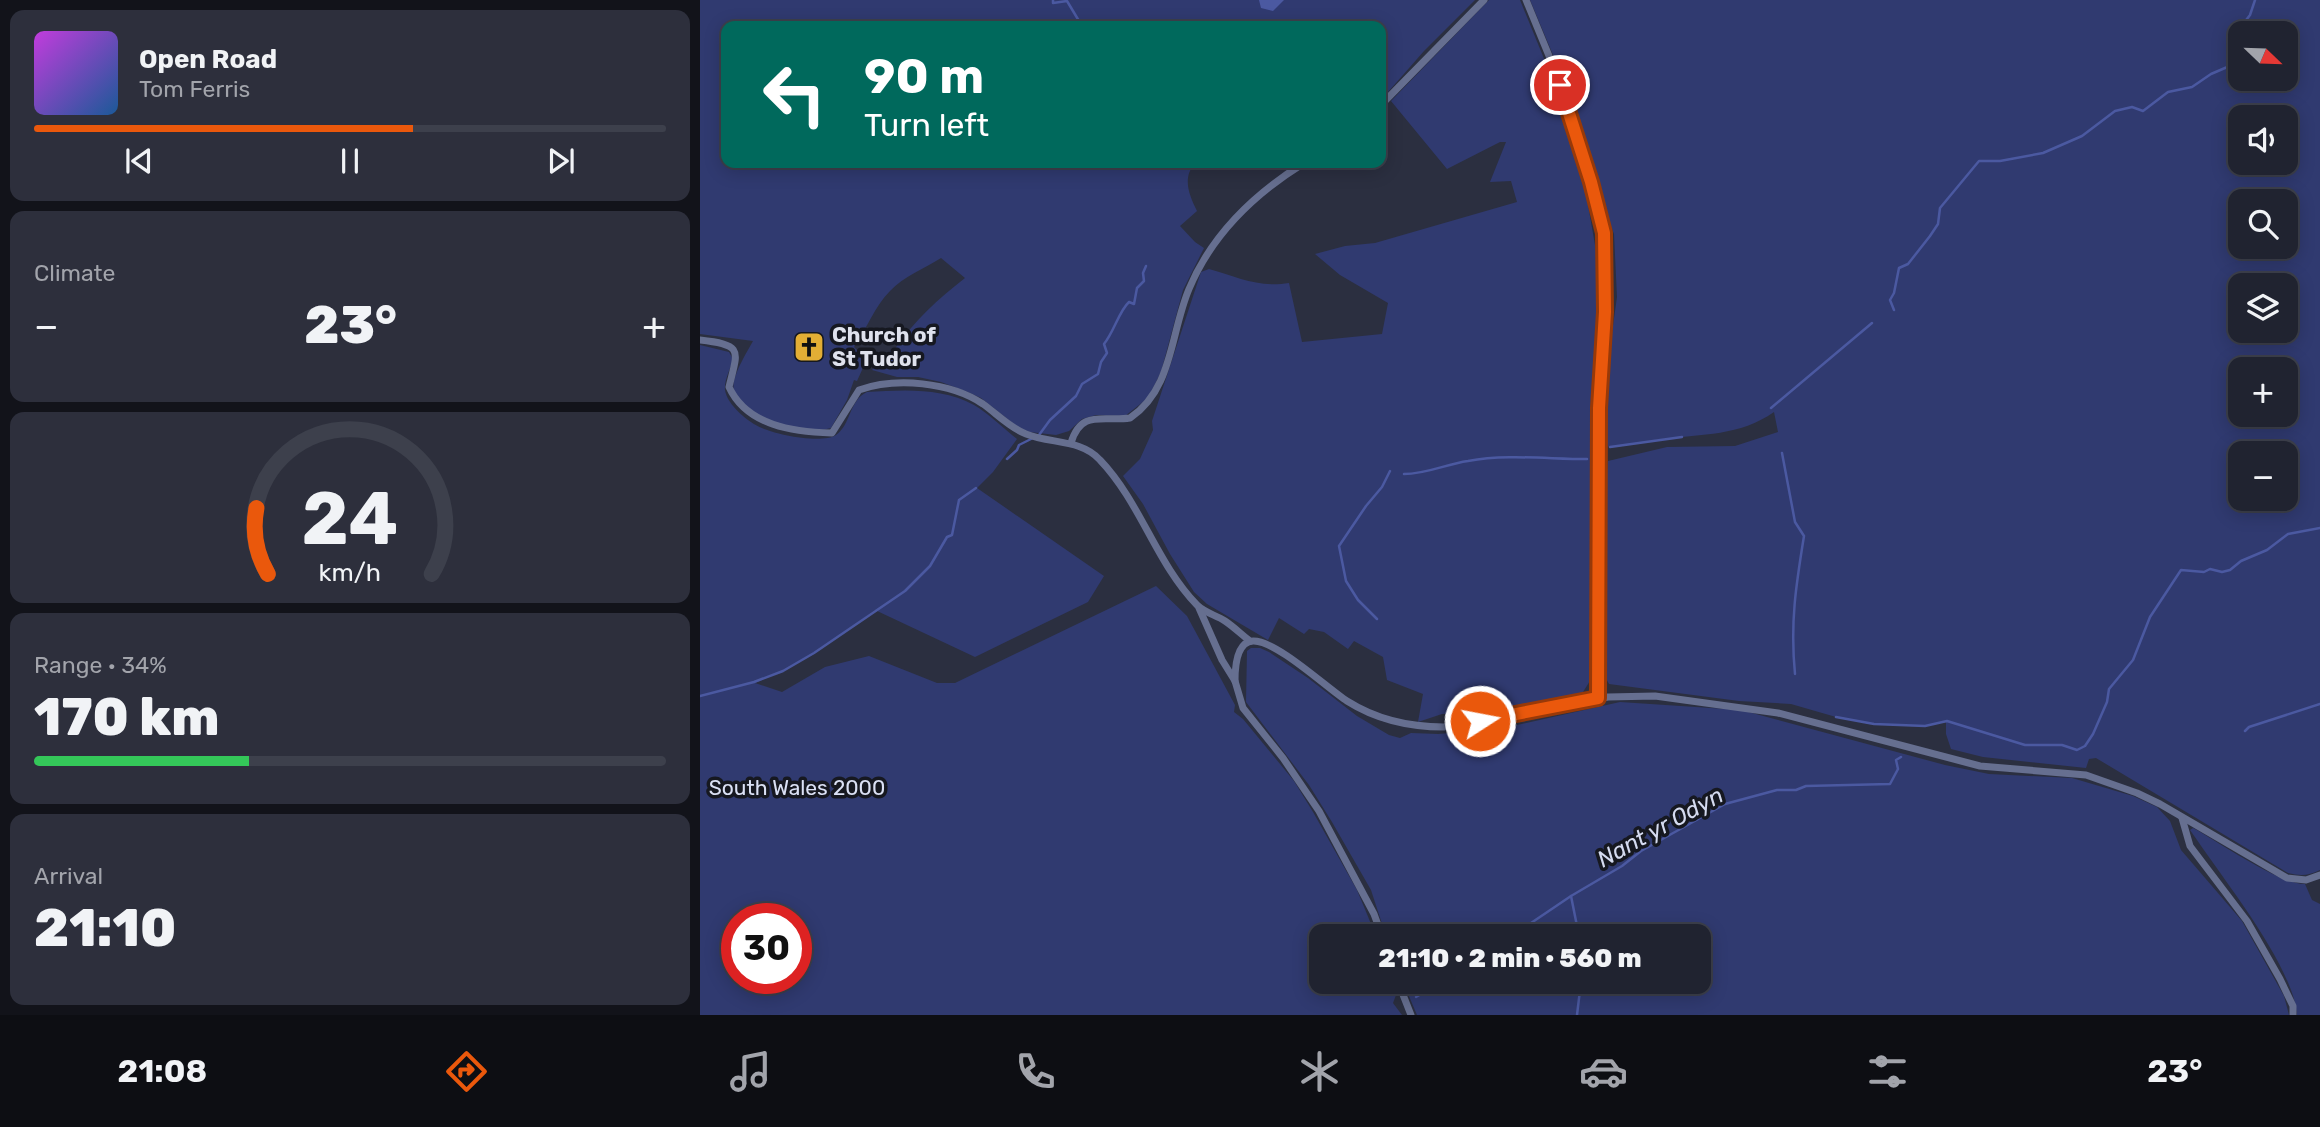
<!DOCTYPE html>
<meta charset="utf-8">
<style>
:root{--surface:#202330;--page:#2d2f3c;--text:#f1f3f6;--muted:#a2a4ab;--line:#3d404c;--accent:#ea580c}
body{margin:0;font-family:Rubik,sans-serif;background:var(--page);color:var(--text);height:100vh;display:flex;flex-direction:column;font-size:26px;white-space:nowrap}
*{box-sizing:border-box;margin:0}
p{font-size:23px;color:var(--muted)}
.icon{flex:none;width:38px;height:38px;fill:none;stroke:currentColor;stroke-width:2;stroke-linecap:round;stroke-linejoin:round}
.map{position:relative;flex:1;overflow:hidden}
.sheet{display:flex;flex-direction:column;gap:10px;padding:10px;background:#12131a;width:700px}
.sheet>*{flex:none}
.hud{position:absolute;left:21px;top:21px;width:665px;height:147px;border-radius:14px;box-shadow:0 4px 18px #0003,0 0 0 2px var(--line);background:#00695c;color:#fff;overflow:hidden}
.needle{width:46px;rotate:113deg}
.controls{position:absolute;left:1528px;top:21px;display:grid;gap:14px}
.controls a{display:grid;place-items:center;width:70px;height:70px;border-radius:14px;background:var(--surface);box-shadow:0 4px 18px #0003,0 0 0 2px var(--line);font-size:35px}
.speed{position:absolute;left:21px;top:903px;display:flex;gap:14px;font-size:35px;font-weight:700;text-align:center}
.speed>*{display:grid;place-content:center;width:91px;height:91px;border-radius:50%;background:var(--surface);box-shadow:0 4px 18px #0003,0 0 0 2px var(--line);line-height:1}
.speed .limit{border:10px solid #d22;background:#fff;color:#111}
.pin{position:absolute;display:grid;place-items:center;width:60px;height:60px;color:#fff;margin:-30px;border:4px solid #fff;border-radius:50%;box-shadow:0 2px 7px #0007}
.me{position:absolute;width:77px;margin:-38px;rotate:79deg;stroke-linejoin:round;filter:drop-shadow(0 0 5px #0008)}
.turn{display:flex;align-items:center;gap:24px;height:147px;padding:0 28px;font-size:32px}
.turn .icon{width:91px;height:91px;stroke-width:2.5}
.turn b{display:block;font-size:49px;line-height:60px}
.big{font-size:52px;font-weight:800;line-height:1.1}
.sheet .tile{flex:1;display:flex;flex-direction:column;justify-content:center;gap:10px;min-width:0;padding:0 24px;border-radius:14px;background:var(--page)}
.sheet .dial{align-items:center;gap:0}
.dial svg{height:182px;overflow:visible;fill:none;stroke:var(--line);stroke-width:7;stroke-linecap:round;text-anchor:middle}
.dial text{fill:var(--text);stroke:none}
.song{display:flex;align-items:center;gap:21px}
.cover{width:84px;height:84px;border-radius:10px;background:linear-gradient(135deg,hsl(290 70% 55%),hsl(210 70% 35%))}
.played{height:7px;border-radius:4px;background:linear-gradient(90deg,var(--accent) 60%,var(--line) 60%)}
.keys{display:flex;justify-content:space-around;direction:ltr}
.heat{display:flex;justify-content:space-between;align-items:center;font-size:38px;direction:ltr}
.charge{height:10px;border-radius:5px;background:linear-gradient(90deg,#34c759 34%,var(--line) 0)}
.trip{position:absolute;left:609px;top:924px;width:402px;height:70px;border-radius:14px;background:var(--surface);box-shadow:0 4px 18px #0003,0 0 0 2px var(--line);font-weight:800;line-height:70px;text-align:center}
.tabs{display:flex;height:112px;justify-content:space-around;align-items:center;background:#0d0e13;color:var(--muted)}
.tabs .icon{width:49px;height:49px}
.tabs .selected{color:var(--accent)}
.tabs b{font-size:32px;color:var(--text)}
main{display:flex;flex:1;min-height:0}
.map>svg:first-child{display:block}
.green{fill:#303a70;fill-rule:evenodd}
.water{fill:#4b59a1}
.lines{fill:none;stroke-linecap:round;stroke-linejoin:round}
.stream{stroke:#4b59a1;stroke-width:2.5}
.street{stroke:#666f90;stroke-width:7}
.route-casing{stroke:#983908;stroke-width:18}
.route{stroke:#ea580c;stroke-width:12}
.labels{text-anchor:middle;stroke-width:7;stroke-linejoin:round;paint-order:stroke}
.poi-label{font-size:21px;font-weight:bold;fill:#dfe2ed;stroke:#161820;text-anchor:start}
.park-label{font-size:21px;fill:#dbe1f5;stroke:#161820}
.water-label{font-size:23px;font-style:italic;fill:#d5dbf0;stroke:#161820}
</style>
<main>
<section class="sheet">
<div class="tile">
<div class="song"><i class="cover"></i><div><b>Open Road</b><p>Tom Ferris</p></div></div>
<div class="played"></div>
<div class="keys"><svg class="icon" aria-label="previous" viewBox="0 0 24 24"><path d="M18 5L8 12l10 7zM5 5v14"/></svg><svg class="icon" aria-label="pause" viewBox="0 0 24 24"><path d="M8 5v14M16 5v14"/></svg><svg class="icon" aria-label="next" viewBox="0 0 24 24"><path d="M6 5l10 7-10 7zM19 5v14"/></svg></div>
</div>
<div class="tile"><p>Climate</p>
<div class="heat"><a>−</a><b class="big">23°</b><a>+</a></div>
</div>
<div class="tile dial"><svg viewBox="0 0 100 80">
<path d="M14 69A42 42 0 1 1 86 69"/>
<path d="M14 69A42 42 0 0 1 9 40" stroke="#ea580c"/>
<text x="50" y="56" font-size="32" font-weight="700">24</text>
<text x="50" y="72" font-size="11">km/h</text>
</svg></div>
<div class="tile"><p>Range · 34%</p><b class="big">170 km</b><div class="charge"></div></div>
<div class="tile"><p>Arrival</p><b class="big">21:10</b></div>
</section>
<div class="map">
<svg width="1620" height="1015" viewBox="0 0 1620 1015">
<rect width="100%" height="100%" fill="#2b2f40"/>
<g class="green">
<path d="M 0,0 L 775,0 L 724,51 L 681,100 L 681,26 L 26,26 L 26,163 L 495,163 C 482,178 489,195 497,211 L 480,226 L 495,242 L 504,248 L 483,290 L 461,372 L 448,398 L 425,416 L 396,415 L 382,419 L 369,431 L 356,435 L 330,432 L 319,428 L 281,398 L 270,393 L 241,382 L 218,377 L 197,377 L 172,370 L 182,358 L 184,359 L 192,349 L 194,350 C 214,321 238,299 265,278 L 241,258 C 225,268 203,277 190,291 C 174,307 167,329 154,347 L 164,357 L 162,370 L 157,381 L 154,380 L 147,400 L 131,428 C 106,436 43,418 34,391 C 30,379 47,352 53,341 L 0,334 Z"/>
<path d="M 789,0 L 820,0 L 856,88 L 850,94 L 861,103 L 882,170 L 900,274 L 901,315 L 892,458 L 893,676 L 883,692 L 852,703 L 793,713 L 742,714 L 718,722 L 723,694 L 687,680 L 683,657 L 654,641 L 648,649 L 624,632 L 609,629 L 604,634 L 579,618 L 568,640 L 507,604 L 494,592 L 470,554 L 443,504 L 423,476 L 440,459 L 453,430 L 452,421 L 501,272 L 509,269 C 538,277 558,288 589,283 L 602,342 L 682,334 L 688,303 L 640,275 L 615,254 L 645,246 L 675,243 L 817,202 L 811,181 L 790,182 L 806,142 L 800,142 L 747,169 L 691,101 Z"/>
<path d="M 830,0 L 1620,0 L 1620,870 C 1608,876 1600,876 1588,873 L 1396,758 L 1389,759 L 1386,768 L 1283,757 L 1251,749 L 1246,734 L 1246,722 L 1225,726 L 1174,724 L 1136,717 L 1091,704 L 1039,701 L 909,684 L 902,671 L 905,500 L 908,461 L 967,447 L 1035,446 L 1078,432 L 1074,412 C 1040,436 1002,434 963,439 C 942,441 923,449 902,446 L 907,369 L 917,297 L 914,234 L 902,203 L 871,98 ZM 1540,33 L 1586,33 L 1586,79 L 1540,79 ZM 1540,117 L 1586,117 L 1586,163 L 1540,163 ZM 1540,201 L 1586,201 L 1586,247 L 1540,247 ZM 1540,285 L 1586,285 L 1586,331 L 1540,331 ZM 1540,369 L 1586,369 L 1586,415 L 1540,415 ZM 1540,453 L 1586,453 L 1586,499 L 1540,499 Z"/>
<path d="M 0,345 L 29,352 L 33,359 C 31,368 24,380 25,390 C 27,405 49,423 62,428 C 77,435 122,444 136,435 C 151,425 149,400 167,392 C 203,390 241,387 274,405 C 289,414 303,428 317,439 L 293,472 L 277,488 L 404,576 L 388,602 L 275,657 L 175,610 L 114,654 L 83,671 L 55,683 L 82,692 L 125,667 L 169,656 L 237,683 L 255,683 L 456,586 L 487,616 L 535,705 L 534,712 L 543,719 L 594,781 L 613,812 L 657,890 L 676,936 L 621,936 L 621,982 L 693,982 L 696,995 L 693,1003 L 702,1015 L 0,1015 ZM 37,919 L 96,919 L 96,978 L 37,978 Z"/>
<path d="M 551,648 L 560,648 L 569,652 L 608,678 L 657,716 L 689,735 L 700,738 L 711,733 L 738,734 L 799,729 L 920,702 L 1041,710 L 1245,765 L 1289,774 L 1372,778 L 1433,796 L 1457,807 L 1470,821 L 1481,850 L 1542,921 L 1584,996 L 1589,1015 L 717,1015 L 703,982 L 999,982 L 999,936 L 686,936 L 671,890 L 632,822 L 609,785 L 546,702 L 547,651 Z"/>
<path d="M 1493,828 C 1519,842 1580,885 1605,884 L 1612,900 L 1620,904 L 1620,1015 L 1597,1015 C 1593,966 1526,883 1497,840 L 1490,830 Z"/>
</g>
<path class="water" d="M 559,0 L 584,0 L 573,11 L 561,8 Z"/>
<g class="lines">
<g class="stream">
<path d="M 353,0 L 353,3 L 367,1 L 382,26"/>
<path d="M 1540,48 L 1537,32 L 1550,15 L 1555,0"/>
<path d="M 1194,310 L 1190,300 L 1194,293 L 1199,268 L 1208,264 L 1230,236 L 1238,224 L 1240,208 L 1279,161 L 1300,161 L 1343,153 L 1382,136 L 1415,111 L 1432,107 L 1443,111 L 1468,92 L 1492,87 L 1511,74 L 1532,65 L 1540,50"/>
<path d="M 1071,408 L 1172,323"/>
<path d="M 339,435 L 350,420 L 376,396 L 382,384 L 398,374 L 401,362 L 407,353 L 404,344 C 414,332 419,311 429,302 L 434,304 L 437,288 L 444,281 L 443,273 L 446,266"/>
<path d="M 910,447 L 982,437"/>
<path d="M 1082,453 L 1095,522 L 1104,536 C 1096,585 1090,623 1095,674"/>
<path d="M 307,459 L 317,450 L 319,445 L 333,438"/>
<path d="M 704,474 C 727,474 746,464 768,461 C 806,454 848,459 887,459"/>
<path d="M 677,619 L 658,600 L 646,581 L 639,546 L 666,506 L 682,487 L 690,471"/>
<path d="M 0,696 L 54,682 L 83,671 L 114,653 L 205,591 L 230,566 L 247,537 L 252,535 L 259,500 L 276,488"/>
<path d="M 1136,717 L 1174,724 L 1225,726 L 1247,721 L 1325,745 L 1362,745 L 1377,750 L 1385,746 L 1393,734 L 1407,702 L 1409,689 L 1433,660 L 1450,617 L 1481,570 L 1504,572 L 1510,569 L 1522,572 L 1530,570 L 1541,561 L 1567,550 L 1588,534 L 1620,528"/>
<path d="M 1545,731 L 1549,727 L 1620,704"/>
<path d="M 871,896 L 879,936"/>
<path d="M 812,936 L 871,896 L 922,866 L 941,851 L 1025,804 L 1077,790 L 1096,790 L 1106,786 L 1190,784 L 1198,769 L 1196,760 L 1201,757"/>
<path d="M 716,997 L 742,982"/>
<path d="M 877,1015 L 881,982"/>
</g>
<g class="street">
<path d="M 826,0 L 854,68 L 875,128 L 904,233 L 906,311 L 899,408 L 898,698"/>
<path d="M 681,105 L 784,0"/>
<path d="M 0,340 C 44,345 38,350 29,387 C 47,426 94,432 132,433 L 159,390 C 196,377 250,382 283,404 C 297,414 310,428 326,434 C 351,444 381,439 400,460 C 441,503 456,563 497,605 C 505,613 516,615 525,621 C 534,627 542,635 550,641"/>
<path d="M 371,443 C 381,409 403,422 430,418 C 473,389 470,334 489,289 C 512,234 554,194 604,163"/>
<path d="M 499,608 L 522,660 L 535,681 L 543,708 L 583,758 L 619,811 L 674,914 L 682,936"/>
<path d="M 535,681 C 535,668 536,642 553,641 C 576,640 627,688 647,701 C 677,720 709,727 744,727 L 908,697 L 955,696 L 1078,713 L 1280,766 L 1386,775 L 1437,793 L 1460,804 L 1587,878 L 1606,880 L 1620,875"/>
<path d="M 1482,818 L 1490,846 L 1547,921 L 1580,979 L 1593,1006 L 1593,1015"/>
<path d="M 698,982 L 711,1015"/>
</g>
</g>
<g class="lines">
<g class="route-casing">
<path id="route" d="M 780,721 L 898,698 L 899,408 L 905,312 L 904,233 L 891,182 L 860,85"/>
</g>
<use href="#route" class="route"/>
</g>
<defs>
<g id="church-square" transform="scale(1.575)"><rect x="-9" y="-9" width="18" height="18" rx="4" fill="#e3ae35" stroke="#161820"/><path d="M-1.2-6h2.4v3.5h3.3v2.4h-3.3V6h-2.4V-.1h-3.3v-2.4h3.3Z" fill="#111"/></g>
</defs>
<g fill-rule="evenodd">
<use href="#church-square" x="109" y="347"/>
</g>
<g class="labels">
<g class="poi-label">
<text x="132" y="342">Church of<tspan x="132" dy="24">St Tudor</tspan></text>
</g>
<g class="park-label">
<text x="97" y="795">South Wales 2000</text>
</g>
<g class="water-label">
<text transform="translate(960 827) rotate(-29)" y="8">Nant yr Odyn</text>
</g>
</g>
</svg>
<div class="controls">
<a><svg class="needle" viewBox="-14 -14 28 28"><path d="M0-13l5 13h-10z" fill="#e53935"/><path d="M0 13l5-13h-10z" fill="#a2a4ab"/></svg></a>
<a><svg class="icon" aria-label="sound" viewBox="0 0 24 24"><path d="M4 9h4l5-4v14l-5-4H4zM17 9q2 3 0 6"/></svg></a>
<a><svg class="icon" aria-label="search" viewBox="0 0 24 24"><circle cx="10" cy="10" r="6"/><path d="M15 15l6 6"/></svg></a>
<a><svg class="icon" aria-label="layers" viewBox="0 0 24 24"><path d="M12 4l9 5-9 5-9-5zM3 14l9 5 9-5"/></svg></a>
<a>+</a>
<a>−</a>
</div>
<div class="speed"><div class="limit">30</div></div>
<div class="pin" style="left:860px;top:85px;background:#d93025"><svg class="icon" aria-label="arrive" viewBox="0 0 24 24"><path d="M6 21V4h12l-3 4 3 4H6"/></svg></div>
<svg class="me" style="left:780px;top:721px" viewBox="-20 -20 40 40"><circle r="17" fill="#ea580c" stroke="#fff" stroke-width="3"/><path d="M0-11L8 9 0 5-8 9z" fill="#fff"/></svg>
<div class="trip">21:10 · 2 min · 560 m</div>
<div class="hud">
<div class="turn"><svg class="icon" aria-label="left" viewBox="0 0 24 24"><path d="M17 20v-9H6M10 6l-5 5 5 5"/></svg><div><b>90 m</b>Turn left</div></div>
</div>
</div>
</main>
<nav class="tabs">
<b>21:08</b>
<svg class="icon selected" aria-label="directions" viewBox="0 0 24 24"><path d="M12 3l9 9-9 9-9-9zM9 14v-3h6M13 9l2 2-2 2"/></svg>
<svg class="icon" aria-label="music" viewBox="0 0 24 24"><path d="M9 18V5l10-2v13"/><circle cx="6" cy="18" r="3"/><circle cx="16" cy="16" r="3"/></svg>
<svg class="icon" aria-label="phone" viewBox="0 0 24 24"><path d="M5 4h4l2 5-3 2q2 4 5 5l2-3 5 2v4C11 20 4 13 5 4z"/></svg>
<svg class="icon" aria-label="climate" viewBox="0 0 24 24"><path d="M12 3v18M4 7l16 10M4 17L20 7"/></svg>
<svg class="icon" aria-label="car" viewBox="0 0 24 24"><path d="M5 17H2v-5l4-1 3-4h7l3 4 3 1v5h-3M9 17h6M6 11h13"/><circle cx="7" cy="17" r="2"/><circle cx="17" cy="17" r="2"/></svg>
<svg class="icon" aria-label="filters" viewBox="0 0 24 24"><path d="M4 7h16M4 17h16"/><circle cx="9" cy="7" r="2"/><circle cx="15" cy="17" r="2"/></svg>
<b>23°</b>
</nav>
